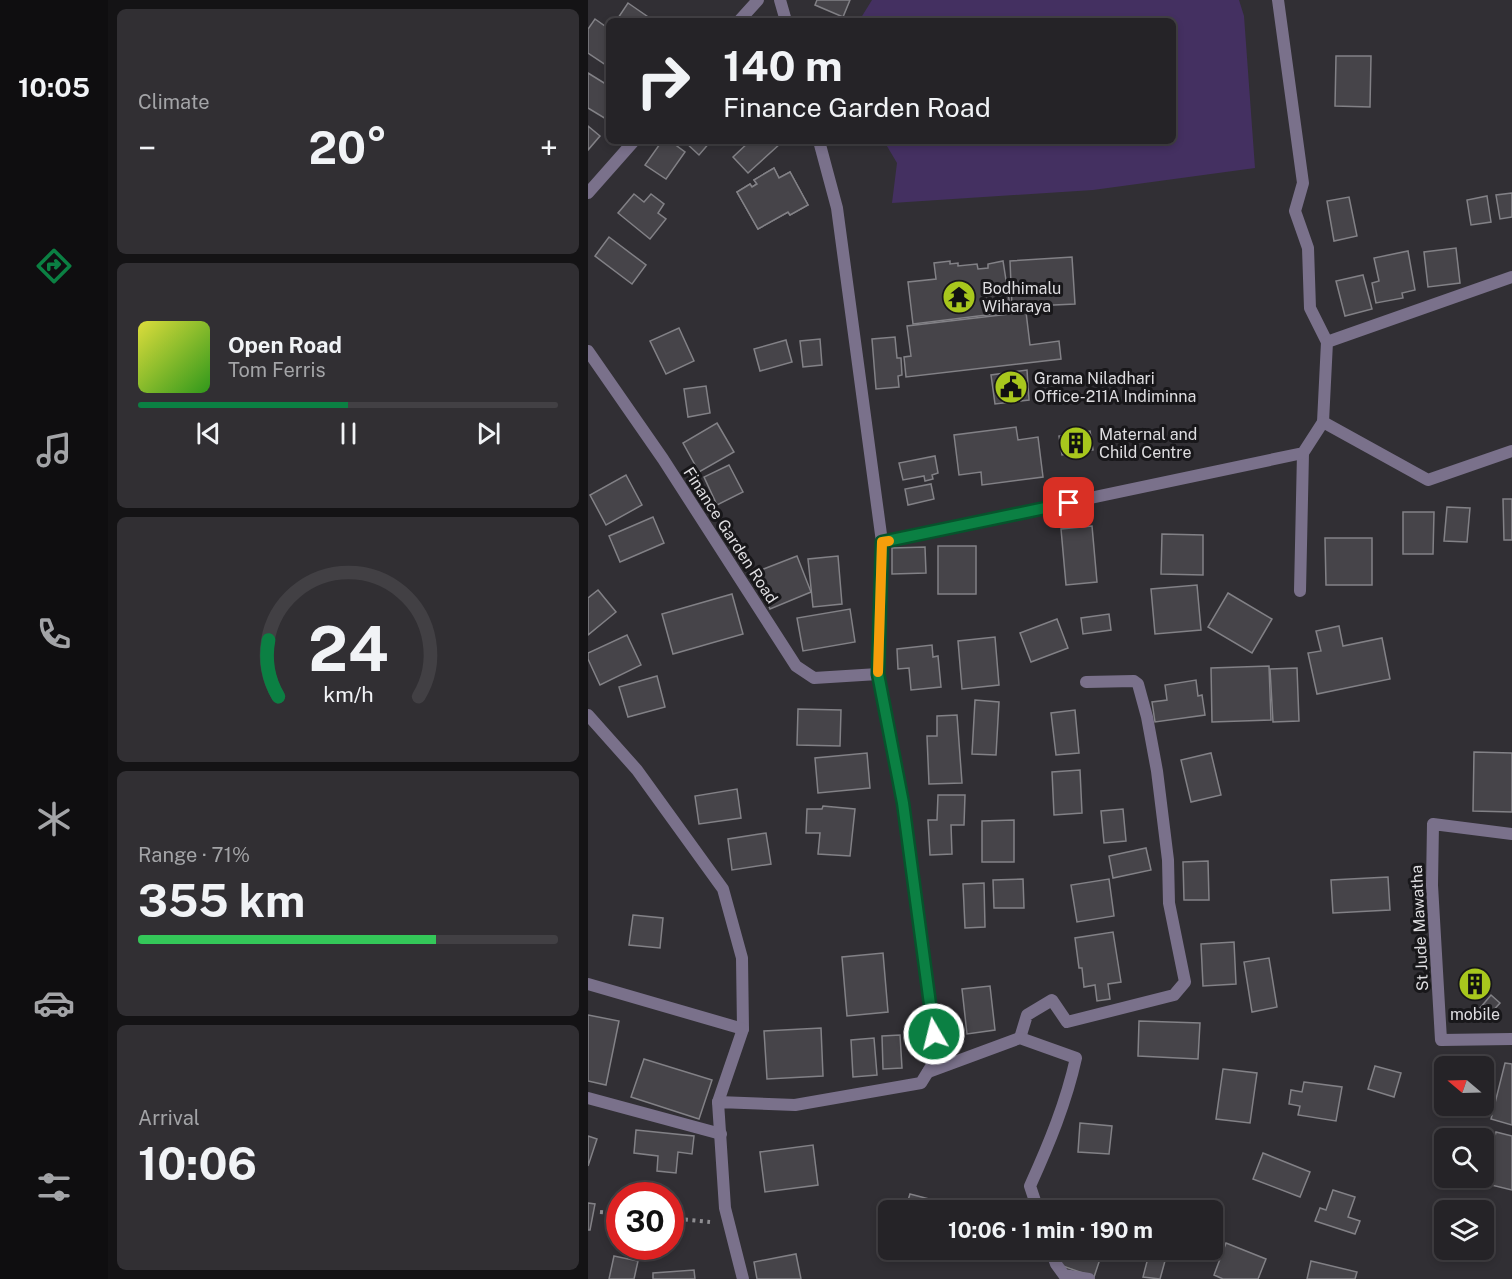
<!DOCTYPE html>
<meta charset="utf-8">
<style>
:root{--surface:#252327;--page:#312f33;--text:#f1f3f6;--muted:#a3a4a7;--line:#424044;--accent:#0b8043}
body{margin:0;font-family:"Public Sans",sans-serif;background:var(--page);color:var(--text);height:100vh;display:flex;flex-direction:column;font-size:22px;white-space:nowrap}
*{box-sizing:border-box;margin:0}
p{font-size:20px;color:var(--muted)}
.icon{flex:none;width:33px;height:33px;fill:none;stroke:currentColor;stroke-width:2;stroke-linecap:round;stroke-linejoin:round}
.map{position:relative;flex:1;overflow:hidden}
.panel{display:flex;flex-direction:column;gap:9px;padding:9px;background:#141315;width:480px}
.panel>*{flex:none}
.guide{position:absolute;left:18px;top:18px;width:570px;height:126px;border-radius:9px;box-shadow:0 3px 9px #0003,0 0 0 2px var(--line);background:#252327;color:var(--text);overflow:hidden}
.needle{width:39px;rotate:289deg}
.controls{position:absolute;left:846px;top:1056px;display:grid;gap:12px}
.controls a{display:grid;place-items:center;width:60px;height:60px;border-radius:9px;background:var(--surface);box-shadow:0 3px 9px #0003,0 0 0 2px var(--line);font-size:30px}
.speed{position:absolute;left:18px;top:1182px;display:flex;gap:12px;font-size:30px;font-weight:700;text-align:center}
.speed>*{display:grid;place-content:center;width:78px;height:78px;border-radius:50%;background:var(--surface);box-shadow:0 3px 9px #0003,0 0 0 2px var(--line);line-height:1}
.speed .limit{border:9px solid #d22;background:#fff;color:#111}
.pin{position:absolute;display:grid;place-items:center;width:51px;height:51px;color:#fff;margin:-26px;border-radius:12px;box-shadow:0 3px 9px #0006}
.me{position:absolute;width:66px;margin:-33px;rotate:352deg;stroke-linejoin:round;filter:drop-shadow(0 0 4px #0008)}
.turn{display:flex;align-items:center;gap:21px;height:126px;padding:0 18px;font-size:27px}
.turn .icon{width:78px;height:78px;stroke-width:2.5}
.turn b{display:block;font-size:42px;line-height:51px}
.big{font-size:45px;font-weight:700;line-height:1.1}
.panel .card{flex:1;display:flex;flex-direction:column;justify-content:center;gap:9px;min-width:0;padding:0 21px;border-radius:9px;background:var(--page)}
.panel .dial{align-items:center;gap:0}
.dial svg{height:156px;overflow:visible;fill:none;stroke:var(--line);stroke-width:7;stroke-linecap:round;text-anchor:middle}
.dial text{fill:var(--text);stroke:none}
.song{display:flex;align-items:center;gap:18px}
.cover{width:72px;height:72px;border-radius:9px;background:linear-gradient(135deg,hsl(60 70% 55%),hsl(110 70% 35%))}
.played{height:6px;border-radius:3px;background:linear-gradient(90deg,var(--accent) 50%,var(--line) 50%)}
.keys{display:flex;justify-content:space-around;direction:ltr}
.heat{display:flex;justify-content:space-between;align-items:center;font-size:33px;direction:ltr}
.charge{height:9px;border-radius:4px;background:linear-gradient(90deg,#34c759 71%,var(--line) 0)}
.trip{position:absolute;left:290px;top:1200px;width:345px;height:60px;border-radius:9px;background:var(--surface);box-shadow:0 3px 9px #0003,0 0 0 2px var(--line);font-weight:700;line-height:60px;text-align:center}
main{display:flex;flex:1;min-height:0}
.dock{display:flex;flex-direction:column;width:108px;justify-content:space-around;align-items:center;background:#0f0e10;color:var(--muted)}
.dock .icon{width:42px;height:42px}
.dock .selected{color:var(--accent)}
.dock b{font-size:27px;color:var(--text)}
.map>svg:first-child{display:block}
.green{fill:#443061}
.building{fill:#464449;stroke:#828186;stroke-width:1.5}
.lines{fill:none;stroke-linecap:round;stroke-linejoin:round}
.path{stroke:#8e8d91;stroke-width:4;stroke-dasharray:3 4.5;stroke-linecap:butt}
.street{stroke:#7a718b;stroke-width:12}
.route-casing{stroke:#07532c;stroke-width:15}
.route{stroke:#0b8043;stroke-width:10}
.slow{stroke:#f59e0b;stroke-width:10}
.labels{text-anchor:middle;stroke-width:6;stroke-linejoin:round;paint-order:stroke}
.poi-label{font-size:16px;fill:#dedde0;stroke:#18171a;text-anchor:start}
.street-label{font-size:16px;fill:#dedde0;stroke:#18171a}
</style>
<main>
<nav class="dock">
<b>10:05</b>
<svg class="icon selected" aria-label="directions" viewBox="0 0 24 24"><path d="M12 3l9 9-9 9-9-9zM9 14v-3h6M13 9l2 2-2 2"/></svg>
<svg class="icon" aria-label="music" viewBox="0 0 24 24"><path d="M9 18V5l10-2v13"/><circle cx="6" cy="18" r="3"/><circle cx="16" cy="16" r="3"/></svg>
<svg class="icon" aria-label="phone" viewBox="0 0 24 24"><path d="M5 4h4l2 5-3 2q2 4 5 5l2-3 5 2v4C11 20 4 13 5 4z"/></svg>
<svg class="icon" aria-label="climate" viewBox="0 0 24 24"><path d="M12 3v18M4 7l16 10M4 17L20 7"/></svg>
<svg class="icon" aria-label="car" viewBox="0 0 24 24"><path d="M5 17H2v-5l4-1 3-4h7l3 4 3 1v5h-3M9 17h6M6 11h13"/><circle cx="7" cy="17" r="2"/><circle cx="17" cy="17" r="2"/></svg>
<svg class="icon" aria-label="filters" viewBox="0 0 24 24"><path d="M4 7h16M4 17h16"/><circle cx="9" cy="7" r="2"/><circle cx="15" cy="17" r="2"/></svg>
</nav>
<section class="panel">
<div class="card"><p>Climate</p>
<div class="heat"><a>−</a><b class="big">20°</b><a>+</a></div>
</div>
<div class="card">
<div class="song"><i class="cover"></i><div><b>Open Road</b><p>Tom Ferris</p></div></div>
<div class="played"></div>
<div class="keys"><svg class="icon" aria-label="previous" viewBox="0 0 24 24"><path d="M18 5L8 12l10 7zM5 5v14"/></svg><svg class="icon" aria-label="pause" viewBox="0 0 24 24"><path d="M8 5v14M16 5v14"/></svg><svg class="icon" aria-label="next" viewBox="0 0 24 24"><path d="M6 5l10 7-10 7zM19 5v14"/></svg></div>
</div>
<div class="card dial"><svg viewBox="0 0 100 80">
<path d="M14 69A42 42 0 1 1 86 69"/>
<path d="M14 69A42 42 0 0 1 9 40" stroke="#0b8043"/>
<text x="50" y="56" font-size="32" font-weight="700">24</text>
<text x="50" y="72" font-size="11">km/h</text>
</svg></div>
<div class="card"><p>Range · 71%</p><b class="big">355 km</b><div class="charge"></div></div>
<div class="card"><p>Arrival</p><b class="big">10:06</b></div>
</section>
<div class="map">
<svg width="924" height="1279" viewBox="0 0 924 1279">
<rect width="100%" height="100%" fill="#312f34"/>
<path class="green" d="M 284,0 L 651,0 L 656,16 L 667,168 L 505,190 L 304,203 L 309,163 L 296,141 L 585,141 L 585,21 L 271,21 Z"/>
<g class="building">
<path d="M 229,0 L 262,0 L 255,17 L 227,5 Z"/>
<path d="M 40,3 L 66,21 L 34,21 L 30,18 Z"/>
<path d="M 7,19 L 21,29 L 21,67 L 0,53 L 0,29 Z"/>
<path d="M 748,56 L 783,56 L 782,107 L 747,106 Z"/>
<path d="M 0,73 L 21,86 L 21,114 L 18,119 L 0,108 Z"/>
<path d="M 0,126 L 12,136 L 0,150 Z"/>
<path d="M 74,141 L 82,141 L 97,152 L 78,179 L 57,165 Z"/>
<path d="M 96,141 L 123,141 L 111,155 Z"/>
<path d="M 162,141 L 191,141 L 193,143 L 160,173 L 145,157 Z"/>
<path d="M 186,168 L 191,178 L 202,172 L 220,205 L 202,215 L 200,212 L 170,229 L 149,192 L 162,184 L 164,187 L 169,184 L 166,180 Z"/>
<path d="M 186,168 L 191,178 L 202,172 L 220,205 L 202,215 L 200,212 L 170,229 L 149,192 L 162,184 L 164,187 L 169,184 L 166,180 Z"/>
<path d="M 924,193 L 924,217 L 912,219 L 908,195 Z"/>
<path d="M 46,194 L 56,202 L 63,194 L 76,204 L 70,213 L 78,219 L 62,239 L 30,213 Z"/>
<path d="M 899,196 L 903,222 L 883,225 L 879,200 Z"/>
<path d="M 761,197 L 769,236 L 746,241 L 739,201 Z"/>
<path d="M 21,237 L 58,265 L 44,284 L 7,256 Z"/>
<path d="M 868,248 L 872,283 L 840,287 L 836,252 Z"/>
<path d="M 820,251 L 827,290 L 814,293 L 815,298 L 788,303 L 784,283 L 791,281 L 786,258 Z"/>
<path d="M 484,257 L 487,304 L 424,307 L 422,261 Z"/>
<path d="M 362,261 L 362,264 L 370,263 L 370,266 L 389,264 L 390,269 L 400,268 L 400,264 L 415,261 L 423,312 L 325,324 L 320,282 L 348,279 L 346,263 Z"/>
<path d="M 775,275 L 784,309 L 757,316 L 748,281 Z"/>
<path d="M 438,312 L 442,345 L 471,341 L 473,359 L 318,377 L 316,357 L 323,356 L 319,326 Z"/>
<path d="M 91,328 L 106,361 L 78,374 L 62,341 Z"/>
<path d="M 307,337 L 309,358 L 313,358 L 314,375 L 310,376 L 311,387 L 288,389 L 284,339 Z"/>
<path d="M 232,339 L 234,365 L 215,367 L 212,341 Z"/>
<path d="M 198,340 L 204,362 L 172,371 L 166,349 Z"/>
<path d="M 439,370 L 441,400 L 407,404 L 403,375 Z"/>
<path d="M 118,386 L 122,413 L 100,417 L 96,389 Z"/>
<path d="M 129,423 L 146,452 L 111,472 L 95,443 Z"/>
<path d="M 428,427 L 430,440 L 450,437 L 455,477 L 394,485 L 393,472 L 371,475 L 366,435 Z"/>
<path d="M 502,431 L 505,450 L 474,455 L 471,436 Z"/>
<path d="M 347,456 L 350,473 L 344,475 L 345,479 L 337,481 L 336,476 L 315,480 L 311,463 Z"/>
<path d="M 141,465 L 155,492 L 129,505 L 116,477 Z"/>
<path d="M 38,475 L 54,505 L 18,525 L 2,495 Z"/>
<path d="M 343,484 L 346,499 L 320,505 L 317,489 Z"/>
<path d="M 915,499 L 924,499 L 924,540 L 916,540 Z"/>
<path d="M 859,507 L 882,508 L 879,542 L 856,541 Z"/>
<path d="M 815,512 L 846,512 L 845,554 L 815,554 Z"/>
<path d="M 65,517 L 76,543 L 32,562 L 21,536 Z"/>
<path d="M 504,526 L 509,582 L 478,585 L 473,529 Z"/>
<path d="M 574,534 L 615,535 L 615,575 L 573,574 Z"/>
<path d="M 737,538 L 784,538 L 784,585 L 738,585 Z"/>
<rect x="350" y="546" width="38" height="48"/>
<path d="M 337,547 L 338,573 L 304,574 L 304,548 Z"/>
<path d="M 209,556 L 223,592 L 182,609 L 168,572 Z"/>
<path d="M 250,556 L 254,604 L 225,607 L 220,559 Z"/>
<path d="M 609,585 L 613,630 L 567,634 L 563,589 Z"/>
<path d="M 10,590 L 28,612 L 0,635 L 0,598 Z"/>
<path d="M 640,593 L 684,619 L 664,653 L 620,627 Z"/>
<path d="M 144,594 L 155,634 L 85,654 L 74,614 Z"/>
<path d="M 262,609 L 267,642 L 215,651 L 209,618 Z"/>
<path d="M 521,614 L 523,630 L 495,634 L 493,618 Z"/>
<path d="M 469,619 L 480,648 L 443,662 L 432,633 Z"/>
<path d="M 751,626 L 755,646 L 794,638 L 802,679 L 729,694 L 720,653 L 733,651 L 728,631 Z"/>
<path d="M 39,635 L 53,665 L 12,685 L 0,659 L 0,653 Z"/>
<path d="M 407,637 L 411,685 L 374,689 L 370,641 Z"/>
<path d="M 344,645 L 345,657 L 350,656 L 353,687 L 323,690 L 321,668 L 310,669 L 309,649 Z"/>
<path d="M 681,666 L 683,720 L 624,722 L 623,668 Z"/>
<path d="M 709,668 L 711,721 L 685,722 L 682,669 Z"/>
<path d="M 69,676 L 77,707 L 40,717 L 31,687 Z"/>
<path d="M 608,680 L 610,696 L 614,695 L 617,715 L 567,722 L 564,702 L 579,700 L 577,685 Z"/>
<path d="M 387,700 L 411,702 L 408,755 L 384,754 Z"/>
<path d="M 210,709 L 253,710 L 252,746 L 209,745 Z"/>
<path d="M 487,710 L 491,753 L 468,755 L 463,713 Z"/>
<path d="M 369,715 L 374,783 L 341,784 L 339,736 L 349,736 L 349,716 Z"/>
<path d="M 886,752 L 924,753 L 924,812 L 885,811 Z"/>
<path d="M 279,753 L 282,788 L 230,793 L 227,758 Z"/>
<path d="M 623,753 L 633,795 L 603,802 L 593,760 Z"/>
<path d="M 492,770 L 494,813 L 466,815 L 464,772 Z"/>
<path d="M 149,789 L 153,818 L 111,824 L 107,796 Z"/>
<path d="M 350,795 L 377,795 L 376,825 L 363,825 L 364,854 L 342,855 L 340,820 L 349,820 Z"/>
<path d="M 235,806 L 267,809 L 262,856 L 230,854 L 232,833 L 218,833 L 219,809 L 234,809 Z"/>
<path d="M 535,809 L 538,841 L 516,843 L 513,811 Z"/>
<path d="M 426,820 L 426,862 L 394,862 L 394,821 Z"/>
<path d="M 178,833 L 183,864 L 144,870 L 140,839 Z"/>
<path d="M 558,848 L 563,870 L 525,878 L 521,856 Z"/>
<path d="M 620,861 L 621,900 L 596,900 L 595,862 Z"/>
<path d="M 800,877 L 802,910 L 745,913 L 743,880 Z"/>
<path d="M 435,879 L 436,908 L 406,908 L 405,880 Z"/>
<path d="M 521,879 L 526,916 L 489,922 L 483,885 Z"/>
<path d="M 396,883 L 397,927 L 377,928 L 375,884 Z"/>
<path d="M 45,915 L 75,918 L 72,948 L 41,945 Z"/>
<path d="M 525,932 L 533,982 L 520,984 L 522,999 L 509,1001 L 507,985 L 496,987 L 494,968 L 491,968 L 487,938 Z"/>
<path d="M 646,942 L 648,984 L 615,986 L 613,944 Z"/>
<path d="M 295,953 L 300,1012 L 259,1016 L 254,957 Z"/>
<path d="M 681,958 L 689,1007 L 664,1012 L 656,962 Z"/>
<path d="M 885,974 L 897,986 L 890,993 L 878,981 Z"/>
<path d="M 402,986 L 407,1030 L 379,1034 L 374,989 Z"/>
<path d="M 903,995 L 912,1003 L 901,1015 L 892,1008 Z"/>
<path d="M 0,1015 L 31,1021 L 18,1085 L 0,1081 Z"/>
<path d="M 551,1021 L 612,1023 L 610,1059 L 550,1056 Z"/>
<path d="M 233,1028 L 235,1076 L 179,1079 L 176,1031 Z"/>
<path d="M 312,1035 L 314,1068 L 295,1069 L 294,1036 Z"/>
<path d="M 286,1038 L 289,1075 L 265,1077 L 263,1040 Z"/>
<path d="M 56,1059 L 124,1080 L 111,1119 L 43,1097 Z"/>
<path d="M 917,1063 L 924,1064 L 924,1125 L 903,1119 Z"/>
<path d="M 787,1066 L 813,1073 L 806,1097 L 780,1089 Z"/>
<path d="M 635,1069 L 669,1073 L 662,1123 L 628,1119 Z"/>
<path d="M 716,1082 L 754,1087 L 748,1121 L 710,1115 L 712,1106 L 701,1104 L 703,1090 L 714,1092 Z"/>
<path d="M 492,1123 L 524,1126 L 521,1154 L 490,1152 Z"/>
<path d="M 48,1130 L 106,1136 L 104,1154 L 90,1152 L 88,1173 L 69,1171 L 70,1156 L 46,1153 Z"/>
<path d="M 908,1132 L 924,1136 L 924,1190 L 895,1183 Z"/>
<path d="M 0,1136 L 9,1139 L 0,1166 Z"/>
<path d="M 225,1145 L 230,1185 L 177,1192 L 172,1152 Z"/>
<path d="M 675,1153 L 722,1172 L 712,1197 L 665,1179 Z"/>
<path d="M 745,1190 L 767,1197 L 760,1217 L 772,1221 L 767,1234 L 727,1221 L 732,1208 L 738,1210 Z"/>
<path d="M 322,1194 L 383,1210 L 317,1210 Z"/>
<path d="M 0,1203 L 7,1204 L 2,1230 L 0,1230 Z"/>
<path d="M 638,1243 L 678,1259 L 670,1279 L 635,1279 L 626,1275 Z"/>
<path d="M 477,1250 L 515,1250 L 506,1277 L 472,1265 Z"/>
<path d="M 562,1250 L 580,1250 L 572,1279 L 555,1277 Z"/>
<path d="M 208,1254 L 213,1279 L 169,1279 L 166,1262 Z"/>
<path d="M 26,1256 L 50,1261 L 46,1279 L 21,1279 Z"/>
<path d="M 723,1261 L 769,1272 L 767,1279 L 719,1279 Z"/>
<path d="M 106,1270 L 107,1279 L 65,1279 L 65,1273 Z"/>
</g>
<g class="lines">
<g class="path">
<path d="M 12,1212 L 32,1214"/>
<path d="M 82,1218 L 122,1222"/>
</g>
<g class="street">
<path d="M 192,0 L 198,21"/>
<path d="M 690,0 L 715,183 L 707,211 L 720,248 L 722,308 L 739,342"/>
<path d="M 151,21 L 170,0"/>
<path d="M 231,141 L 249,208 L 294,542"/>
<path d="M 0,193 L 46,141"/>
<path d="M 0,351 L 75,459 L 208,666 L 226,678 L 290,674"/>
<path d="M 735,422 L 739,342 L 924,277"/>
<path d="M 712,591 L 715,453"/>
<path d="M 0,715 L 49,770 L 135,889 L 154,958 L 155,1029 L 130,1102"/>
<path d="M 924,834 L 845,824 L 844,885 L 853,1040 L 924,1039"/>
<path d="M 0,984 L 155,1029"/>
<path d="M 432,1038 L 439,1015 L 464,1000 L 479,1022 L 586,995 L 597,982 L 581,903 L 580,860 L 569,771 L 559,717 L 550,684 L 546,681 L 498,682"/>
<path d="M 340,1072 L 432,1038 L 488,1058 C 478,1103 461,1144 442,1186 L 450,1210"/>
<path d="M 0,1098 L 133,1134"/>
<path d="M 463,1250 L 468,1264 L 476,1275 L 501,1279"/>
<path d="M 155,1279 L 137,1208 L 130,1102 L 207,1105 L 333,1083 L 349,1057 L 315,803 L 290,674 L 294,542 L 715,453 L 735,422 L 840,480 L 924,451"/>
</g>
</g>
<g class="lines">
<g class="route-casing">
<path id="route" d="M 346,1034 L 315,803 L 290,674 L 294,542 L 481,503"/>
</g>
<use href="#route" class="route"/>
<path class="slow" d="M 290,672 L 294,542 L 301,541"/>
</g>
<defs>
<g id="temple-disc" transform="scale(1.725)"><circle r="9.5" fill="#a8c71d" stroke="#18171a"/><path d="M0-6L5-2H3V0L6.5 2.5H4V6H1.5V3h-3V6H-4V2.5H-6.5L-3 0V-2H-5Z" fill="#111"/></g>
<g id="civic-disc" transform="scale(1.725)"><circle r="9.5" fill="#a8c71d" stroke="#18171a"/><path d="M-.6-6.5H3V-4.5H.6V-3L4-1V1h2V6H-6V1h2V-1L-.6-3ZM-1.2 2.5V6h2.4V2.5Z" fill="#111"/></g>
<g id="building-disc" transform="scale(1.725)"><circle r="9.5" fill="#a8c71d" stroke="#18171a"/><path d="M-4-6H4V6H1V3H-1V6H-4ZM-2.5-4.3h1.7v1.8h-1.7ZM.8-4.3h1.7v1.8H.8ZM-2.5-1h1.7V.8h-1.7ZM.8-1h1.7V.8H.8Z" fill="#111"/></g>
</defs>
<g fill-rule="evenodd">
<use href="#temple-disc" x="371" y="297"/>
<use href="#civic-disc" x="423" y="387"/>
<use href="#building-disc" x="488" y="443"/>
<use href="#building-disc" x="887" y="984"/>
</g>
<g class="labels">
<g class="poi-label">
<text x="394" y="294">Bodhimalu<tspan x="394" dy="18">Wiharaya</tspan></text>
<text x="446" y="384">Grama Niladhari<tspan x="446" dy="18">Office-211A Indiminna</tspan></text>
<text x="511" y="440">Maternal and<tspan x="511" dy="18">Child Centre</tspan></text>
<text x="887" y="1020" text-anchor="middle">mobile</text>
</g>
<g class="street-label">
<text transform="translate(143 535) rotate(57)" y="6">Finance Garden Road</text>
<text transform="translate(831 928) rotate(-93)" y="6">St Jude Mawatha</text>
</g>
</g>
</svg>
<div class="controls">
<a><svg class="needle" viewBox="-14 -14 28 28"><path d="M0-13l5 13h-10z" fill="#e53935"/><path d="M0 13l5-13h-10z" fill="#a3a4a7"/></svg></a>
<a><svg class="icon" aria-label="search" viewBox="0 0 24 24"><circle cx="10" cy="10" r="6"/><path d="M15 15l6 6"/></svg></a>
<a><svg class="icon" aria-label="layers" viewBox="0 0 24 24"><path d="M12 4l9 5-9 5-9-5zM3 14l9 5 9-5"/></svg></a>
</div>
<div class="speed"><div class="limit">30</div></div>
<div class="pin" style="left:481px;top:503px;background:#d93025"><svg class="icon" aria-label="arrive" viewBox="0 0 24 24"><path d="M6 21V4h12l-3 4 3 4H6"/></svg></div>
<svg class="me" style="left:346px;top:1034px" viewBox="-20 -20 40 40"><circle r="17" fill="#0b8043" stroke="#fff" stroke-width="3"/><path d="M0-11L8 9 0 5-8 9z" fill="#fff"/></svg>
<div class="trip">10:06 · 1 min · 190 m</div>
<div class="guide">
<div class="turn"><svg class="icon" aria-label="right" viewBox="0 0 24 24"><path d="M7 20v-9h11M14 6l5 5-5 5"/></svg><div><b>140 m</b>Finance Garden Road</div></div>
</div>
</div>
</main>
